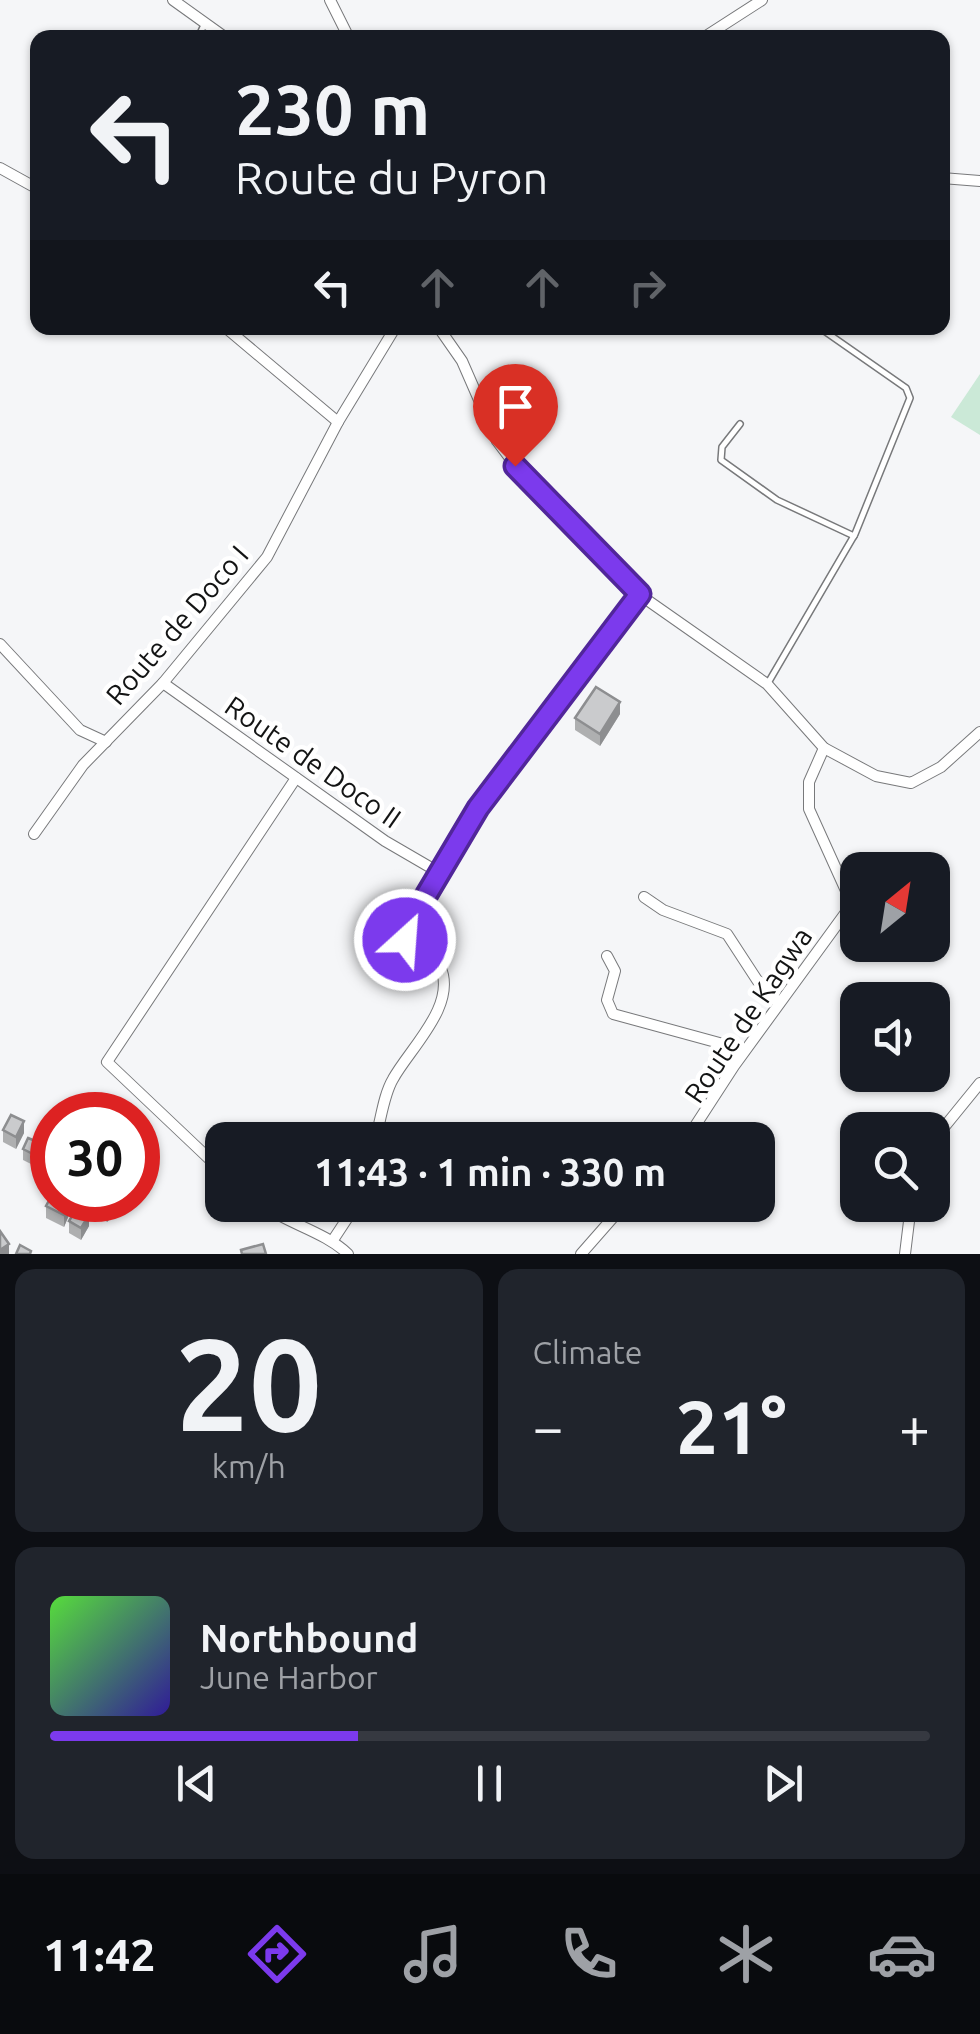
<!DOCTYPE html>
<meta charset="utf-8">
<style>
:root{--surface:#171b24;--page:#20242c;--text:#f1f3f6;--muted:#9ea1a6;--line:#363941;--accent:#7c3aed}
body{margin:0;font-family:Ubuntu,sans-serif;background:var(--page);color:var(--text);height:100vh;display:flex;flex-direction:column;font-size:38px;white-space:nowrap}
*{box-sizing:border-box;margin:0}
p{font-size:32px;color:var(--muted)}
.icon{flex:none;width:55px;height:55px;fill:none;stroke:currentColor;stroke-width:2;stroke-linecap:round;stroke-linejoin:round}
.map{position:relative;height:1254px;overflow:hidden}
.details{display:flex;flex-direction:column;gap:15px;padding:15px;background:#0d0f14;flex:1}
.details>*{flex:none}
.banner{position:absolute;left:30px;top:30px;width:920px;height:305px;border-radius:20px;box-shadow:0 2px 8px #0004;background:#171b24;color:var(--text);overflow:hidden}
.needle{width:65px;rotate:30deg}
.controls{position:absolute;left:840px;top:852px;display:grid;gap:20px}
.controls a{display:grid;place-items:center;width:110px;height:110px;border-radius:20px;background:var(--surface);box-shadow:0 2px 8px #0004;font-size:50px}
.speed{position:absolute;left:30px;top:1092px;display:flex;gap:20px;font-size:50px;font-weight:700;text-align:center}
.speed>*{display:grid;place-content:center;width:130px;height:130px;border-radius:50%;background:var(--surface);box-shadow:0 2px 8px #0004;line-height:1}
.speed .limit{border:15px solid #d22;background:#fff;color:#111}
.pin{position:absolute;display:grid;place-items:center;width:85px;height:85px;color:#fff;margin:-102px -42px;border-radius:50% 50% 50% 0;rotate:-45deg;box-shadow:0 0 10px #0007}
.pin .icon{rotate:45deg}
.me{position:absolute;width:110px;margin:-55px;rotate:26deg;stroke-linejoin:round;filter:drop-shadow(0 0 8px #0008)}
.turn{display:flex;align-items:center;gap:35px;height:210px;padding:0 40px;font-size:45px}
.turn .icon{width:130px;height:130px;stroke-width:2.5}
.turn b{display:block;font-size:70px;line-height:85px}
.lanes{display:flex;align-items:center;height:95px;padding:0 40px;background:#0003;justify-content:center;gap:50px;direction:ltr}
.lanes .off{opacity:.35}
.big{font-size:75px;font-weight:700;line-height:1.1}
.details .widget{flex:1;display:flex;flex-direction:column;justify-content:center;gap:15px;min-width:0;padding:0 35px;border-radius:20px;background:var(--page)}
.details .dial{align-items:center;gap:0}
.dial b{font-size:130px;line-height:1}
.song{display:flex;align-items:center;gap:30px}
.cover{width:120px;height:120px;border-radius:15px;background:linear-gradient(135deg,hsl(110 70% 55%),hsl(250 70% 35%))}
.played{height:10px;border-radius:5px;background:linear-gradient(90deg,var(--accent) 35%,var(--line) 35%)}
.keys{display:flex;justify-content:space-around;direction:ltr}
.heat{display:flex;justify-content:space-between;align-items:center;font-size:55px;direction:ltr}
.details .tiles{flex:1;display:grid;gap:15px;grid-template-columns:1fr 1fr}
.widget:last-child{grid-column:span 2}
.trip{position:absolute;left:205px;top:1122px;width:570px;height:100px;border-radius:20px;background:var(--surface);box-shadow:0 2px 8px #0004;font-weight:700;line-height:100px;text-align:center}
.menu{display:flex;height:160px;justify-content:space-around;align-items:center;background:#090b0e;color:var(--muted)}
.menu .icon{width:70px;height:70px}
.menu .selected{color:var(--accent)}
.menu b{font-size:45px;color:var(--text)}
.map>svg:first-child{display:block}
.green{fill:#cbe9d7}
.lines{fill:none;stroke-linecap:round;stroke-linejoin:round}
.service-casing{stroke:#78797b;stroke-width:8}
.minor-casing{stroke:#78797b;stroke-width:12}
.service{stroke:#fff;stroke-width:5}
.minor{stroke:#fff;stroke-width:10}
.wall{fill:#aeafb0}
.shaded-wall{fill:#8d8e90}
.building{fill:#cacbcd;stroke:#8d8e90;stroke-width:2.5}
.route-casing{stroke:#51269a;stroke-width:25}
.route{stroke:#7c3aed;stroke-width:18}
.labels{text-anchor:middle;stroke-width:9;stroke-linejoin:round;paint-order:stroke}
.street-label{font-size:28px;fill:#131414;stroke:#fff}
</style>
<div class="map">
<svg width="980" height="1254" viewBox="0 0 980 1254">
<rect width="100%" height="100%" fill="#f5f6f8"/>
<path class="green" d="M 980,374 L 980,435 L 951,417 Z"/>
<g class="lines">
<g class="service-casing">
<g id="service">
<path d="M 198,38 L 204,25"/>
<path d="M 740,424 L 722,447 L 721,460 L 777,500 L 854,536"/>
<path d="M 768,683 L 855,534 L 910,398 L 906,388 L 820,328"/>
</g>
</g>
<g class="minor-casing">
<g id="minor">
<path d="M 173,0 L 226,38"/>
<path d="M 330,0 L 349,38"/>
<path d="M 703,38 L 762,0"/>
<path d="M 0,168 L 38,189"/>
<path d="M 942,178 L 980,181"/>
<path d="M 226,328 L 338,422"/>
<path d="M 439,328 L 462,361 L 497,441 L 537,494 L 640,595 L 767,684 L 824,748 L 876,776 L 911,783 L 941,767 L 980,732"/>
<path d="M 0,644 L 80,730 L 106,742"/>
<path d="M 163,683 L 385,841 L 440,873"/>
<path d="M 34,834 L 83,765 L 163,683 L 267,557 L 338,422 L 395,328"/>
<path d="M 644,897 L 663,910 L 727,934 L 757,980 L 779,1003"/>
<path d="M 607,956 L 615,971 L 607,1000 L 613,1014 L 745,1050"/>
<path d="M 375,1140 C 381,1121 383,1096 393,1079 C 410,1048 458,1005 440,966 C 421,955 403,950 408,926 L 478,808 L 640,595"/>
<path d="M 686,1140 L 734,1066 L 852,904 L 809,809 L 809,782 L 824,748"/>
<path d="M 932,1142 L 980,1083"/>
<path d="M 222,1171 L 107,1062 L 296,778"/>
<path d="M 262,1205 C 289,1224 325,1232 348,1254"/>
<path d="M 333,1240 L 356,1205"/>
<path d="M 581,1254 L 624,1205"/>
<path d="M 905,1254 L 911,1205"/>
</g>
</g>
<use href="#service" class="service"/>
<use href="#minor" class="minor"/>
</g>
<g class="wall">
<path d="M 620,714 L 600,746 L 575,730 L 575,718 Z"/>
<path d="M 3,1130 L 24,1133 L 16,1149 L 3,1142 Z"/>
<path d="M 23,1149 L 45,1157 L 39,1168 L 23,1160 Z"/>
<path d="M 93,1200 L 113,1215 L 107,1222 L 93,1211 Z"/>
<path d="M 46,1206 L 69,1215 L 64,1227 L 46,1218 Z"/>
<path d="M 69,1221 L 89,1226 L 81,1240 L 69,1233 Z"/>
</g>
<g class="shaded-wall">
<path d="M 620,702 L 620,714 L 600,746 L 600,734 Z"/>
<path d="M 24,1121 L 24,1133 L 16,1149 L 16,1137 Z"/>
<path d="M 45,1145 L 45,1157 L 39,1168 L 39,1157 Z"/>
<path d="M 113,1203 L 113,1215 L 107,1222 L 107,1211 Z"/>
<path d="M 69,1204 L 69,1215 L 64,1227 L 64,1215 Z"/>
<path d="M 89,1215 L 89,1226 L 81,1240 L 81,1228 Z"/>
<path d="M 9,1244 L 9,1254 L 0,1254 L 0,1250 Z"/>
</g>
<g class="building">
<path d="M 596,687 L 620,702 L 600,734 L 575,718 Z"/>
<path d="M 11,1115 L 24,1121 L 16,1137 L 3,1130 Z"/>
<path d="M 28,1138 L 45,1145 L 39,1157 L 23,1149 Z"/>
<path d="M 52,1195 L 52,1200 L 62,1200 L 69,1204 L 64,1215 L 46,1206 Z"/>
<path d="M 94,1200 L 110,1200 L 113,1203 L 107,1211 Z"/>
<path d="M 77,1208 L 89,1215 L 81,1228 L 69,1221 Z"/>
<path d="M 0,1231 L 9,1244 L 0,1250 Z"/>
<path d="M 263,1244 L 266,1254 L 242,1254 L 241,1250 Z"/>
<path d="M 20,1245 L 31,1251 L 30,1254 L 16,1254 Z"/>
</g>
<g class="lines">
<g class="route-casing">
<path id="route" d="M 405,940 L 408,926 L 478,808 L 640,594 L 515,466"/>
</g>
<use href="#route" class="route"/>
</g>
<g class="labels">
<g class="street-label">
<text transform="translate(177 625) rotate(-49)" y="10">Route de Doco I</text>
<text transform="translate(313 762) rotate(35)" y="10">Route de Doco II</text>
<text transform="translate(748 1015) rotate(-56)" y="10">Route de Kagwa</text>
</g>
</g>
</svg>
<div class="controls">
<a><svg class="needle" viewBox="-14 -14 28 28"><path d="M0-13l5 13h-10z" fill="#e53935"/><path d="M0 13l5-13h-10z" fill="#9ea1a6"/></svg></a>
<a><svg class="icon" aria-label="sound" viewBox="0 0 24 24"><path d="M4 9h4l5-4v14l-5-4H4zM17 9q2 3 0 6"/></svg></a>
<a><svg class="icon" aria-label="search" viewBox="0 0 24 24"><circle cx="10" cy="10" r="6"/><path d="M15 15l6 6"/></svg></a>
</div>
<div class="speed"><div class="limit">30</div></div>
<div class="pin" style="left:515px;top:466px;background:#d93025"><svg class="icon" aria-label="arrive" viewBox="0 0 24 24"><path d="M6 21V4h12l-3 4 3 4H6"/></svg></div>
<svg class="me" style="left:405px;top:940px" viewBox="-20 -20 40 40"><circle r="17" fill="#7c3aed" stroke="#fff" stroke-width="3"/><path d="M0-11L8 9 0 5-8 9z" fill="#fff"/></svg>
<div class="trip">11:43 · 1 min · 330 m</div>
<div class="banner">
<div class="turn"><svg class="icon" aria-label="left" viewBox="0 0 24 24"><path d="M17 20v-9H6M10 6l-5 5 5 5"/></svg><div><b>230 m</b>Route du Pyron</div></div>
<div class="lanes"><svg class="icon" aria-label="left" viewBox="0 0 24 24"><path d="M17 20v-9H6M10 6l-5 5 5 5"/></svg><svg class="icon off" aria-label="ahead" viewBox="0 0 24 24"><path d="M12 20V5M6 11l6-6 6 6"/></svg><svg class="icon off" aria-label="ahead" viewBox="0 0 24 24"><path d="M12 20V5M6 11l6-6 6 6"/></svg><svg class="icon off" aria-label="right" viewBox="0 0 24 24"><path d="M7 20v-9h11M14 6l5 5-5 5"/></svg></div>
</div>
</div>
<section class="details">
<div class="tiles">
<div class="widget dial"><b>20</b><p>km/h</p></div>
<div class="widget"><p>Climate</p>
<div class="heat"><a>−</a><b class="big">21°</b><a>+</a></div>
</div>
<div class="widget">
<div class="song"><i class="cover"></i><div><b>Northbound</b><p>June Harbor</p></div></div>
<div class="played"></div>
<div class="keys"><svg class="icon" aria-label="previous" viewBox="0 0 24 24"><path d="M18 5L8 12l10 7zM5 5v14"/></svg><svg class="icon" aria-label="pause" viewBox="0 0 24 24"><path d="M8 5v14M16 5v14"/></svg><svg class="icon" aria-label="next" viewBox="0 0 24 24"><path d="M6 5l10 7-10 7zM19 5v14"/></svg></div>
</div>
</div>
</section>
<nav class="menu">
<b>11:42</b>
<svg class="icon selected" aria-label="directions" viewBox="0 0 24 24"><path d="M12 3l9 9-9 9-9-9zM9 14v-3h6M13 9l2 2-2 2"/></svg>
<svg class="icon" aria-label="music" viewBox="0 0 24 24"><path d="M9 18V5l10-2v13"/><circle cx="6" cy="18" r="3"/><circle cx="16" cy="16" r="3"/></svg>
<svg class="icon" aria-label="phone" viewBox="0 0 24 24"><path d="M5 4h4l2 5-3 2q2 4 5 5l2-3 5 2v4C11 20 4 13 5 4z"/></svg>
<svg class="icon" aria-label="climate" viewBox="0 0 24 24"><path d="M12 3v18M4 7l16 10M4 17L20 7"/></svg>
<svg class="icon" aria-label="car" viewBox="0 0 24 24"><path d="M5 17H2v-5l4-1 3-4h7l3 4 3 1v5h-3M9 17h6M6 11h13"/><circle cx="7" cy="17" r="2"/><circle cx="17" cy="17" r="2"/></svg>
</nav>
